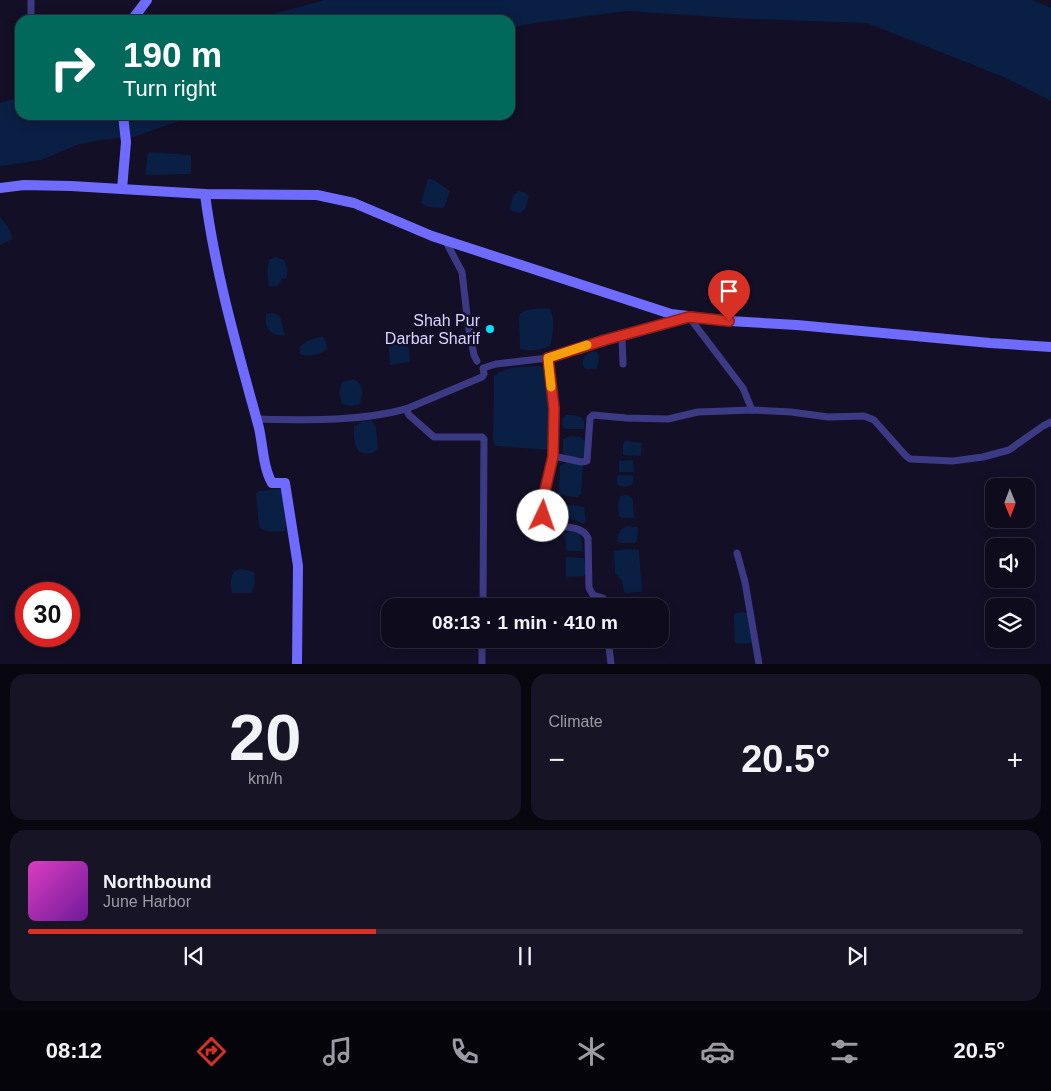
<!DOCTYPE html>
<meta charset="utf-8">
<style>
:root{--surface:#0e0b1c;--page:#171425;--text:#f1f3f6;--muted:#9b9ba3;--line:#2e2b3b;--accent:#d93025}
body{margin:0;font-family:Helvetica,sans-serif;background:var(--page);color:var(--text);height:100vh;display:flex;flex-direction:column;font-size:19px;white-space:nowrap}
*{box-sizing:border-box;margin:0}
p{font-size:16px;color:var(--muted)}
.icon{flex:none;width:28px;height:28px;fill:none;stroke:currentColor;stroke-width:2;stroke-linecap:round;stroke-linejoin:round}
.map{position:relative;height:664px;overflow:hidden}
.drawer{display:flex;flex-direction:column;gap:10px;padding:10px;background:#08060f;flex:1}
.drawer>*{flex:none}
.top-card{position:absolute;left:15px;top:15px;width:500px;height:105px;border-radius:15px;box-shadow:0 2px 12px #0003,0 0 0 1px var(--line);background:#00695c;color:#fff;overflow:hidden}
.needle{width:32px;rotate:179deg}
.tools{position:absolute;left:985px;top:478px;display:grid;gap:10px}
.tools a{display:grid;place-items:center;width:50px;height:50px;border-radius:10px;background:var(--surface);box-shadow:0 2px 12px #0003,0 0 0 1px var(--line);font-size:25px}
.speed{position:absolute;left:15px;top:582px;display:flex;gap:10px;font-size:25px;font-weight:700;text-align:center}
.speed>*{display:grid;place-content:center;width:65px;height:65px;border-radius:50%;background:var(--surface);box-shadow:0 2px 12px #0003,0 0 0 1px var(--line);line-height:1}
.speed .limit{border:8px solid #d22;background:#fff;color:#111}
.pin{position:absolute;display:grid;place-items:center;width:42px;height:42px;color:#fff;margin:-51px -21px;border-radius:50% 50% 50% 0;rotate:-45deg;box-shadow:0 0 5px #0007}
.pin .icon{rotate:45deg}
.me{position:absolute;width:55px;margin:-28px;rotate:3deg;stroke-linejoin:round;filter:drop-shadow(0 0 4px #0008)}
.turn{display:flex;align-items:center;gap:18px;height:105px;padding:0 25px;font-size:22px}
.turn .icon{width:65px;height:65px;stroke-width:2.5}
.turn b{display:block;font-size:35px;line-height:42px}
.big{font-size:38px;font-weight:600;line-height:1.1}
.drawer .widget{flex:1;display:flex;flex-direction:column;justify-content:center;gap:8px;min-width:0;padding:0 18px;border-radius:15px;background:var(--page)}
.drawer .dial{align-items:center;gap:0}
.dial b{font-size:65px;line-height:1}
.song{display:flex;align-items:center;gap:15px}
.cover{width:60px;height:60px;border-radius:8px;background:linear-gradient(135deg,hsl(310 70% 55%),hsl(280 70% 35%))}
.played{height:5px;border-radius:2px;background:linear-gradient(90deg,var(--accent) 35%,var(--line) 35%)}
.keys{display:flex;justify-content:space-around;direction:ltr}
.heat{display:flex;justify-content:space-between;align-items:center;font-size:28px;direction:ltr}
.drawer .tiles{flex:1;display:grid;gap:10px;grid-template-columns:1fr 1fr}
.widget:last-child{grid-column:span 2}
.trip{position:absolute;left:381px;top:598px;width:288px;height:50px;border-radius:15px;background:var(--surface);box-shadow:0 2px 12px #0003,0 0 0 1px var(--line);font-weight:600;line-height:50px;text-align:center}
.dock{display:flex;height:80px;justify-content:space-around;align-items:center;background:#06040b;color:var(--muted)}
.dock .icon{width:35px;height:35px}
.dock .active{color:var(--accent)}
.dock b{font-size:22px;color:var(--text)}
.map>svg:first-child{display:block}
.water{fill:#0a1f44}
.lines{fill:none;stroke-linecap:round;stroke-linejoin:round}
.street{stroke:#3d3a85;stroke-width:7}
.secondary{stroke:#6f6bff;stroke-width:10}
.route-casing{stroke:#8d1f18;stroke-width:12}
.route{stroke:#d93025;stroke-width:9}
.slow{stroke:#f59e0b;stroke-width:9}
.poi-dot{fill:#00e5ff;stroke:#130f26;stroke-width:2}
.labels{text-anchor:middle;stroke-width:5;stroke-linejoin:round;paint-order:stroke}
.poi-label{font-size:16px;fill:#d9d4ff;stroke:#130f26;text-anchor:end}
</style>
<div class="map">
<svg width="1051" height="664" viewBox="0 0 1051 664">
<rect width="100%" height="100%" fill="#130f26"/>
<g class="water">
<path d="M 325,0 L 1032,0 L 1051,8 L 1051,101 L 1006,78 L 867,23 L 730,18 L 627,11 L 534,23 L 510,28 L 510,20 L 250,20 Z"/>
<path d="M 20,97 L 20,115 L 196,115 L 133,137 L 100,140 L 77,145 L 41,160 L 0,166 L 0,103 Z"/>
<path d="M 148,152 L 191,155 L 191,174 L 145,175 Z"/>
<path d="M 428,179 L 434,180 L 450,191 L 444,208 L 429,207 L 421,203 Z"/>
<path d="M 518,191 L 524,192 L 529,196 L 525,209 L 521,213 L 511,211 L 510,209 L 513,196 Z"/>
<path d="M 0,217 C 6,225 12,230 12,239 L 0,245 Z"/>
<path d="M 275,257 L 284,260 L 287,268 L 287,279 L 282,278 L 278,286 L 269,286 C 267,276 267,269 269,260 Z"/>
<path d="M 541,308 L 550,309 C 555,319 553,336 550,346 C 540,350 531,352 520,349 L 519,319 L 520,313 L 527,310 Z"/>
<path d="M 273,313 L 280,316 L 285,336 C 271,335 264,330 266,314 Z"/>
<path d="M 393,334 L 406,336 L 408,340 L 410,362 L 390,365 L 388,337 Z"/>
<path d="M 322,336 L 326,342 L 327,349 C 321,355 308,357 300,354 L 300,346 L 307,341 Z"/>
<path d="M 594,351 L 598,353 L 599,357 L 597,369 L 585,369 C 579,361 586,353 594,351 Z"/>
<path d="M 539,366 L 545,368 L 546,370 L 550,414 L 548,415 L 548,428 L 551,432 L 551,450 L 495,446 L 493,439 L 494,376 C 505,366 524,367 539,366 Z"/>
<path d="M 354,379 C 364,386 364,395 359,405 L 350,406 L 342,404 L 339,393 L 342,382 Z"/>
<path d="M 567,415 C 578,415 586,415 584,429 L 566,429 L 562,425 L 563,417 Z"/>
<path d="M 371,420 L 376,428 L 378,450 C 357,461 353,445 354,427 L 363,421 Z"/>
<path d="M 570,436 L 580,437 L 585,441 L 584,458 C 577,457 569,458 563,453 L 563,439 Z"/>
<path d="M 625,441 L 642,443 L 641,456 L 623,455 L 623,444 Z"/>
<path d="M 633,460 L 634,472 L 619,472 L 619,461 Z"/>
<path d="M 566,463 L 576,463 L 583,466 L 581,494 L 578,497 L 559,495 L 560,466 Z"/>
<path d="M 619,475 L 634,476 L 632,485 L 625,487 L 617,485 L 617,477 Z"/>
<path d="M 278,489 L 282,489 C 285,503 288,518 285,531 C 276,532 266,533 259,527 L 256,493 L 259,491 Z"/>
<path d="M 627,495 L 631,497 L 633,501 L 634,518 L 622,518 L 619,516 L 618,505 L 620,496 Z"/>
<path d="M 560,503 L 584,507 L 586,521 L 584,524 L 575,520 L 552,518 L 551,512 L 553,506 Z"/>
<path d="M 629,526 L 637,527 L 638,529 L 637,541 L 635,543 L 618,543 L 617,541 C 618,533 620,527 629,526 Z"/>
<path d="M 569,531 L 580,533 L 583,551 L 567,551 L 566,548 L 565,533 Z"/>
<path d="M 628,549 L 639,550 L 642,592 L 626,593 L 624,592 L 622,581 L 615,573 L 614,551 Z"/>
<path d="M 566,557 L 584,558 L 586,573 L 584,576 L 568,577 L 566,576 Z"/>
<path d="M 242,569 L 254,572 L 255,582 L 252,593 L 232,593 C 230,586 230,578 234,571 Z"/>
<path d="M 742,612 L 747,613 L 752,643 L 737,644 L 735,642 L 734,616 L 735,613 Z"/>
</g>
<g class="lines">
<g class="street">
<path d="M 31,0 L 31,20"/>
<path d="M 445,240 L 462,272 L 468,324 L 474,355 L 477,361"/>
<path d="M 622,336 L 623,364"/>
<path d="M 548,358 L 605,340 L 689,317 L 743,388 L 752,410"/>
<path d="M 406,409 L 482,377 L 484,374 L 483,368 L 496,364 L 548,358 C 552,389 557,423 553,455 C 551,472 536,502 545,519 C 552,533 579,520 588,538 L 589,588 L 593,595 L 603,598 L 604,606"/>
<path d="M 256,419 C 305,420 358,422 406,409 L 409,415 L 434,437 L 482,437 L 484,439 L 483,606"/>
<path d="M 553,456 L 582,462 L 587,461 L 590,418 L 593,415 L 626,418 L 668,419 L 698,412 L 752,410 L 791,412 L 828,417 L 864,416 L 874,420 L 906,456 L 910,459 L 953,461 L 983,457 L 1009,450 L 1043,426 L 1051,422"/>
<path d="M 737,553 L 745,582 L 759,664"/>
<path d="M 608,639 L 611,664"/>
<path d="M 482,664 L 482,639"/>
</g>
<g class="secondary">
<path d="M 132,20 L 147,0"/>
<path d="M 0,188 L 24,185 L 71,186 L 205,194 L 317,195 L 354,203 L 432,236 L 671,314 L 729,321 L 797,325 L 990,343 L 1051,347"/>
<path d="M 122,189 L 126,142 L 123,115"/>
<path d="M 205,194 C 215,273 238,351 259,428 C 263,446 263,467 272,483 L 285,483 L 298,566 L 297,664"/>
</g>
</g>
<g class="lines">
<g class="route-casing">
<path id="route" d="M 543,516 L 544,495 L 553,456 L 554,408 L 548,358 L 605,340 L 689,317 L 729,321"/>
</g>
<use href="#route" class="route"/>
<path class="slow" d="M 551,387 L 548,358 L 587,345"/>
</g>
<circle class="poi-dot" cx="490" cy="329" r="5"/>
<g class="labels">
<g class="poi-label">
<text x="480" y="326">Shah Pur<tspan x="480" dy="18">Darbar Sharif</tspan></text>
</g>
</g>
</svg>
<div class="tools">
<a><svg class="needle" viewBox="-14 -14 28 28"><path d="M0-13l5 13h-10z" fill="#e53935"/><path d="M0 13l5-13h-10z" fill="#9b9ba3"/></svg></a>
<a><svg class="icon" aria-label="sound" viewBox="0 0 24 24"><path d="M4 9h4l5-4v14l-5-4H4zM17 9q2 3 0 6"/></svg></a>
<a><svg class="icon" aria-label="layers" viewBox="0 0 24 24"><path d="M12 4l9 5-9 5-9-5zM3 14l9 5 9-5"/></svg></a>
</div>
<div class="speed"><div class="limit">30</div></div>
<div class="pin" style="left:729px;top:321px;background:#d93025"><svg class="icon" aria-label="arrive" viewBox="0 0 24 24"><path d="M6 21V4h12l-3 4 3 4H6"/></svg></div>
<svg class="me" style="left:543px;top:516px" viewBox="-20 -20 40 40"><circle r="19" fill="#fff"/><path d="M0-13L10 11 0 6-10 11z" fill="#d93025"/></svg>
<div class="trip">08:13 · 1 min · 410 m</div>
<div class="top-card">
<div class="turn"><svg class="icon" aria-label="right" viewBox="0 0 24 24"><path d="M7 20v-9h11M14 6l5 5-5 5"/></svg><div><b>190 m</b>Turn right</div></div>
</div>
</div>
<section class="drawer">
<div class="tiles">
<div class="widget dial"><b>20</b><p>km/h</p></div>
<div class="widget"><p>Climate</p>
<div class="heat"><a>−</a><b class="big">20.5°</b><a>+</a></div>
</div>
<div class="widget">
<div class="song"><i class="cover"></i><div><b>Northbound</b><p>June Harbor</p></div></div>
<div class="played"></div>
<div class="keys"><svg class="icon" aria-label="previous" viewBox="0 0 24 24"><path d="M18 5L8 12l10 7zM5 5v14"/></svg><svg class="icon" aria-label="pause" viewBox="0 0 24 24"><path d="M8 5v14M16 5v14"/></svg><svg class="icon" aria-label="next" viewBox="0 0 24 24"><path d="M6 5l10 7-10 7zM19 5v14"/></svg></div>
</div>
</div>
</section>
<nav class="dock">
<b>08:12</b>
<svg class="icon active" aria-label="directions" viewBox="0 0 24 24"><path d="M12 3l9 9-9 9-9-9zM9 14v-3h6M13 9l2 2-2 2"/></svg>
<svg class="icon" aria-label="music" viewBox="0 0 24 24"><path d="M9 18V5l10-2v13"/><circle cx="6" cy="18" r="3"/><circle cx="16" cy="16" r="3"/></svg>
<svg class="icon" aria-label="phone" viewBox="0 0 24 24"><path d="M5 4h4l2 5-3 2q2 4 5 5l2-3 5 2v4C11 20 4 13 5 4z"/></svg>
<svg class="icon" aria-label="climate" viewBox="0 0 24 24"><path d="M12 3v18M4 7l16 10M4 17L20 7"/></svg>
<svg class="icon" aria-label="car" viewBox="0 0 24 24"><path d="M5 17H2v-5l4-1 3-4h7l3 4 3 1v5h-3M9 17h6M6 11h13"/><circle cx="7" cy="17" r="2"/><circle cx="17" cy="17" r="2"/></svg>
<svg class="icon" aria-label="filters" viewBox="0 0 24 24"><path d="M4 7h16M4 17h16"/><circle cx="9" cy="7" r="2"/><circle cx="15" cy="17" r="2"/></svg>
<b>20.5°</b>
</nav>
